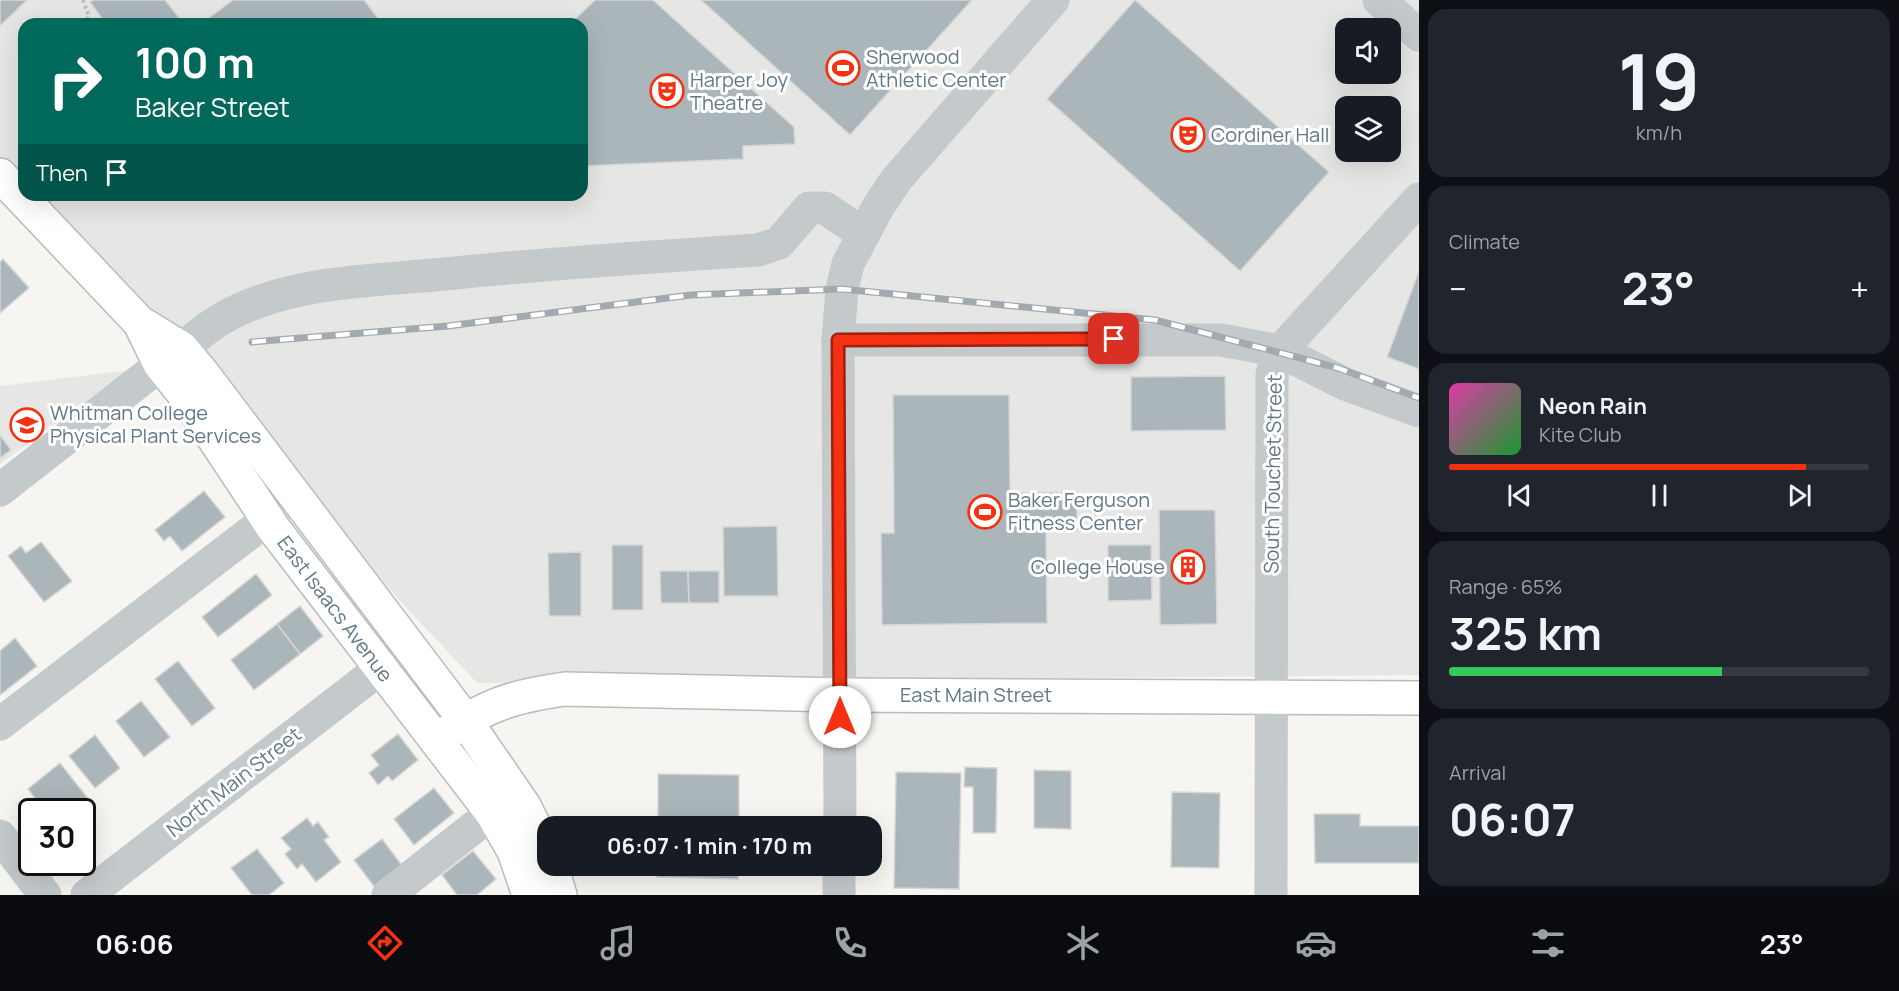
<!DOCTYPE html>
<meta charset="utf-8">
<style>
:root{--surface:#171b24;--page:#20242c;--text:#f1f3f6;--muted:#9ea1a6;--line:#363941;--accent:#f63111}
body{margin:0;font-family:Manrope,sans-serif;background:var(--page);color:var(--text);height:100vh;display:flex;flex-direction:column;font-size:22px;white-space:nowrap}
*{box-sizing:border-box;margin:0}
p{font-size:20px;color:var(--muted)}
.icon{flex:none;width:33px;height:33px;fill:none;stroke:currentColor;stroke-width:2;stroke-linecap:round;stroke-linejoin:round}
.map{position:relative;flex:1;overflow:hidden}
.drawer{display:flex;flex-direction:column;gap:9px;padding:9px;background:#0d0f14;width:480px}
.drawer>*{flex:none}
.top-card{position:absolute;left:18px;top:18px;width:570px;height:183px;border-radius:18px;box-shadow:0 6px 24px #0002;background:#00695c;color:#fff;overflow:hidden}
.buttons{position:absolute;left:1335px;top:18px;display:grid;gap:12px}
.buttons a{display:grid;place-items:center;width:66px;height:66px;border-radius:12px;background:var(--surface);box-shadow:0 6px 24px #0002;font-size:30px}
.speed{position:absolute;left:18px;top:798px;display:flex;gap:12px;font-size:30px;font-weight:700;text-align:center}
.speed>*{display:grid;place-content:center;width:78px;height:78px;border-radius:50%;background:var(--surface);box-shadow:0 6px 24px #0002;line-height:1}
.speed .limit{border:3px solid #111;border-radius:9px;background:#fff;color:#111}
.pin{position:absolute;display:grid;place-items:center;width:51px;height:51px;color:#fff;margin:-26px;border-radius:12px;box-shadow:0 3px 9px #0006}
.me{position:absolute;width:66px;margin:-33px;rotate:0deg;stroke-linejoin:round;filter:drop-shadow(0 0 4px #0008)}
.turn{display:flex;align-items:center;gap:21px;height:126px;padding:0 18px;font-size:27px}
.turn .icon{width:78px;height:78px;stroke-width:2.5}
.turn b{display:block;font-size:42px;line-height:51px}
.then{display:flex;align-items:center;height:57px;padding:0 18px;background:#0003;gap:12px;font-size:22px}
.big{font-size:45px;font-weight:700;line-height:1.1}
.drawer .widget{flex:1;display:flex;flex-direction:column;justify-content:center;gap:9px;min-width:0;padding:0 21px;border-radius:18px;background:var(--page)}
.drawer .dial{align-items:center;gap:0}
.dial b{font-size:78px;line-height:1}
.song{display:flex;align-items:center;gap:18px}
.cover{width:72px;height:72px;border-radius:9px;background:linear-gradient(135deg,hsl(320 70% 55%),hsl(130 70% 35%))}
.played{height:6px;border-radius:3px;background:linear-gradient(90deg,var(--accent) 85%,var(--line) 85%)}
.keys{display:flex;justify-content:space-around;direction:ltr}
.heat{display:flex;justify-content:space-between;align-items:center;font-size:33px;direction:ltr}
.charge{height:9px;border-radius:4px;background:linear-gradient(90deg,#34c759 65%,var(--line) 0)}
.trip{position:absolute;left:537px;top:816px;width:345px;height:60px;border-radius:18px;background:var(--surface);box-shadow:0 6px 24px #0002;font-weight:700;line-height:60px;text-align:center}
.dock{display:flex;height:96px;justify-content:space-around;align-items:center;background:#090b0e;color:var(--muted)}
.dock .icon{width:42px;height:42px}
.dock .on{color:var(--accent)}
.dock b{font-size:27px;color:var(--text)}
main{display:flex;flex:1;min-height:0}
.map>svg:first-child{display:block}
.built{fill:#e6e7e5;fill-rule:evenodd}
.building{fill:#abb6ba;stroke:#d7d6d4;stroke-width:1.5}
.lines{fill:none;stroke-linecap:round;stroke-linejoin:round}
.major-casing{stroke:#b7bcbf;stroke-width:36}
.path{stroke:#bdc0c2;stroke-width:4;stroke-dasharray:3 3;stroke-linecap:butt}
.minor{stroke:#c4c9cc;stroke-width:33}
.major{stroke:#fff;stroke-width:33}
.rail-casing{stroke:#a2aaaf;stroke-width:7}
.rail{stroke:#fff;stroke-width:4.5;stroke-dasharray:14;stroke-linecap:butt}
.route-casing{stroke:#a0200b;stroke-width:15}
.route{stroke:#f63111;stroke-width:10}
.labels{text-anchor:middle;stroke-width:6;stroke-linejoin:round;paint-order:stroke}
.poi-label{font-size:20px;fill:#617986;stroke:#fff;text-anchor:start}
.street-label{font-size:20px;fill:#617986;stroke:#fff}
</style>
<main>
<div class="map">
<svg width="1419" height="895" viewBox="0 0 1419 895">
<rect width="100%" height="100%" fill="#f6f5f1"/>
<g class="built">
<path d="M 0,0 L 1419,0 L 1419,675 L 477,683 L 0,174 ZM 24,24 L 582,24 L 582,195 L 24,195 ZM 1346,28 L 1390,28 L 1390,74 L 1346,74 ZM 1346,106 L 1390,106 L 1390,152 L 1346,152 Z"/>
<path d="M 130,370 L 0,464 L 0,386 Z"/>
</g>
<g class="building">
<path d="M 0,0 L 27,0 L 0,26 Z"/>
<path d="M 93,0 L 165,0 L 184,24 L 106,24 L 90,2 Z"/>
<path d="M 233,0 L 364,0 L 382,24 L 201,24 Z"/>
<path d="M 595,0 L 653,0 L 794,127 L 795,144 L 743,146 L 743,159 L 583,166 L 586,145 L 582,146 L 582,24 L 570,24 Z"/>
<path d="M 701,0 L 972,0 L 850,135 Z"/>
<path d="M 1135,0 L 1329,172 L 1240,271 L 1047,99 Z"/>
<path d="M 3,259 L 29,288 L 0,313 L 0,262 Z"/>
<path d="M 1419,271 L 1419,369 L 1387,357 Z"/>
<path d="M 1225,376 L 1226,430 L 1131,431 L 1131,377 Z"/>
<path d="M 893,395 L 1009,395 L 1010,493 L 1077,492 L 1077,531 L 1046,531 L 1047,623 L 882,625 L 881,533 L 894,533 Z"/>
<path d="M 0,435 L 11,450 L 0,458 Z"/>
<path d="M 204,491 L 225,517 L 182,551 L 170,536 L 164,541 L 155,530 Z"/>
<path d="M 1159,510 L 1215,510 L 1217,624 L 1160,625 Z"/>
<path d="M 777,526 L 778,596 L 724,596 L 723,527 Z"/>
<path d="M 41,542 L 72,581 L 44,602 L 8,556 L 21,546 L 26,553 Z"/>
<rect x="612" y="545" width="31" height="65"/>
<path d="M 1108,545 L 1151,545 L 1152,600 L 1108,601 Z"/>
<path d="M 581,552 L 581,616 L 549,616 L 548,553 Z"/>
<path d="M 660,571 L 688,571 L 689,603 L 661,603 Z"/>
<path d="M 688,571 L 719,571 L 719,603 L 689,603 Z"/>
<path d="M 256,574 L 272,595 L 218,637 L 202,617 Z"/>
<path d="M 300,606 L 323,636 L 300,654 L 277,624 Z"/>
<path d="M 277,624 L 300,654 L 254,690 L 231,660 Z"/>
<path d="M 15,638 L 37,666 L 0,695 L 0,651 Z"/>
<path d="M 178,661 L 215,708 L 192,726 L 155,679 Z"/>
<path d="M 141,701 L 170,737 L 144,757 L 116,721 Z"/>
<path d="M 398,734 L 418,760 L 392,781 L 388,776 L 378,785 L 369,773 L 379,765 L 371,755 Z"/>
<path d="M 95,735 L 120,768 L 95,788 L 69,756 Z"/>
<path d="M 60,763 L 93,805 L 82,814 L 82,812 L 45,812 L 28,789 Z"/>
<path d="M 965,767 L 997,768 L 996,833 L 973,833 L 973,787 L 964,787 Z"/>
<path d="M 1034,770 L 1071,771 L 1071,829 L 1034,828 Z"/>
<path d="M 896,772 L 961,773 L 959,889 L 894,888 Z"/>
<path d="M 658,774 L 739,775 L 739,826 L 658,826 Z"/>
<path d="M 434,788 L 454,813 L 414,845 L 394,819 Z"/>
<path d="M 1172,792 L 1220,793 L 1219,868 L 1171,867 Z"/>
<path d="M 1314,814 L 1360,814 L 1360,826 L 1419,826 L 1419,863 L 1315,863 Z"/>
<path d="M 307,818 L 313,826 L 318,822 L 329,837 L 324,840 L 341,862 L 316,882 L 302,864 L 297,869 L 285,854 L 291,849 L 281,838 Z"/>
<path d="M 382,839 L 404,868 L 376,889 L 354,860 Z"/>
<path d="M 257,849 L 284,883 L 269,895 L 252,895 L 231,868 Z"/>
<path d="M 473,851 L 496,879 L 477,895 L 457,895 L 442,875 Z"/>
<path d="M 657,866 L 738,866 L 738,879 L 657,877 Z"/>
</g>
<g class="lines">
<g class="major-casing">
<g id="major">
<path d="M 0,175 L 139,322 L 181,348 L 203,374 L 465,720 L 524,806 L 548,854"/>
<path d="M 140,323 L 160,364 L 188,399 L 274,529 L 492,813 L 514,851 L 529,895"/>
<path d="M 437,740 C 484,706 508,697 565,689 L 840,695 L 1419,698"/>
<path d="M 551,866 L 560,895"/>
</g>
</g>
<path class="path" d="M 83,0 L 89,16 L 85,24"/>
<g class="minor">
<path d="M 1379,0 L 1419,35"/>
<path d="M 838,340 L 1221,340 L 1280,351 L 1345,384 L 1419,411"/>
<path d="M 0,490 L 209,327 C 276,280 367,282 445,274 C 549,263 653,257 758,250 L 779,243 L 809,208 L 825,208 L 862,233"/>
<path d="M 0,724 L 268,519"/>
<path d="M 840,826 L 838,340 L 842,289 L 848,264 L 878,207 L 896,180 L 1053,0"/>
<path d="M 0,836 L 45,895"/>
<path d="M 87,895 L 381,668"/>
<path d="M 388,895 L 492,813"/>
<path d="M 839,895 L 839,866"/>
<path d="M 1271,895 L 1272,374 L 1280,351 L 1419,199"/>
</g>
<use href="#major" class="major"/>
<g class="rail-casing">
<path id="rail" d="M 252,342 L 448,326 L 691,295 L 842,289 L 1155,320 L 1338,368 L 1419,398"/>
</g>
<use href="#rail" class="rail"/>
</g>
<g class="lines">
<g class="route-casing">
<path id="route" d="M 840,717 L 838,340 L 1114,339"/>
</g>
<use href="#route" class="route"/>
</g>
<defs>
<g id="stadium-ring" transform="scale(1.725)"><circle r="9.5" fill="#fff" stroke="#f63111" stroke-width="1.5"/><path d="M0-5a6.5 5 0 1 0 0 10a6.5 5 0 1 0 0-10ZM-3.5-1.8h7v3.6h-7Z" fill="#f63111"/></g>
<g id="theatre-ring" transform="scale(1.725)"><circle r="9.5" fill="#fff" stroke="#f63111" stroke-width="1.5"/><path d="M-5-5.5Q0-4 5-5.5V0Q5 5 0 6Q-5 5-5 0ZM-3.3-2.5H-1v1.5H-3.3ZM1-2.5H3.3v1.5H1ZM-2.8 1Q0 5.5 2.8 1Z" fill="#f63111"/></g>
<g id="university-ring" transform="scale(1.725)"><circle r="9.5" fill="#fff" stroke="#f63111" stroke-width="1.5"/><path d="M0-5L7-2L0 1L-7-2ZM-4 1L0 2.5L4 1V4Q0 6-4 4Z" fill="#f63111"/></g>
<g id="building-ring" transform="scale(1.725)"><circle r="9.5" fill="#fff" stroke="#f63111" stroke-width="1.5"/><path d="M-4-6H4V6H1V3H-1V6H-4ZM-2.5-4.3h1.7v1.8h-1.7ZM.8-4.3h1.7v1.8H.8ZM-2.5-1h1.7V.8h-1.7ZM.8-1h1.7V.8H.8Z" fill="#f63111"/></g>
</defs>
<g fill-rule="evenodd">
<use href="#stadium-ring" x="843" y="68"/>
<use href="#theatre-ring" x="667" y="91"/>
<use href="#theatre-ring" x="1188" y="135"/>
<use href="#university-ring" x="27" y="425"/>
<use href="#stadium-ring" x="985" y="512"/>
<use href="#building-ring" x="1188" y="567"/>
</g>
<g class="labels">
<g class="poi-label">
<text x="866" y="64">Sherwood<tspan x="866" dy="23">Athletic Center</tspan></text>
<text x="690" y="87">Harper Joy<tspan x="690" dy="23">Theatre</tspan></text>
<text x="1211" y="142">Cordiner Hall</text>
<text x="50" y="420">Whitman College<tspan x="50" dy="23">Physical Plant Services</tspan></text>
<text x="1008" y="507">Baker Ferguson<tspan x="1008" dy="23">Fitness Center</tspan></text>
<text x="1165" y="574" text-anchor="end">College House</text>
</g>
<g class="street-label">
<text transform="translate(1273 474) rotate(-89)" y="7">South Touchet Street</text>
<text transform="translate(335 609) rotate(53)" y="7">East Isaacs Avenue</text>
<text x="976" y="702">East Main Street</text>
<text transform="translate(234 782) rotate(-38)" y="7">North Main Street</text>
</g>
</g>
</svg>
<div class="buttons">
<a><svg class="icon" aria-label="sound" viewBox="0 0 24 24"><path d="M4 9h4l5-4v14l-5-4H4zM17 9q2 3 0 6"/></svg></a>
<a><svg class="icon" aria-label="layers" viewBox="0 0 24 24"><path d="M12 4l9 5-9 5-9-5zM3 14l9 5 9-5"/></svg></a>
</div>
<div class="speed"><div class="limit">30</div></div>
<div class="pin" style="left:1114px;top:339px;background:#d93025"><svg class="icon" aria-label="arrive" viewBox="0 0 24 24"><path d="M6 21V4h12l-3 4 3 4H6"/></svg></div>
<svg class="me" style="left:840px;top:717px" viewBox="-20 -20 40 40"><circle r="19" fill="#fff"/><path d="M0-13L10 11 0 6-10 11z" fill="#f63111"/></svg>
<div class="trip">06:07 · 1 min · 170 m</div>
<div class="top-card">
<div class="turn"><svg class="icon" aria-label="right" viewBox="0 0 24 24"><path d="M7 20v-9h11M14 6l5 5-5 5"/></svg><div><b>100 m</b>Baker Street</div></div>
<div class="then">Then<svg class="icon" aria-label="arrive" viewBox="0 0 24 24"><path d="M6 21V4h12l-3 4 3 4H6"/></svg></div>
</div>
</div>
<section class="drawer">
<div class="widget dial"><b>19</b><p>km/h</p></div>
<div class="widget"><p>Climate</p>
<div class="heat"><a>−</a><b class="big">23°</b><a>+</a></div>
</div>
<div class="widget">
<div class="song"><i class="cover"></i><div><b>Neon Rain</b><p>Kite Club</p></div></div>
<div class="played"></div>
<div class="keys"><svg class="icon" aria-label="previous" viewBox="0 0 24 24"><path d="M18 5L8 12l10 7zM5 5v14"/></svg><svg class="icon" aria-label="pause" viewBox="0 0 24 24"><path d="M8 5v14M16 5v14"/></svg><svg class="icon" aria-label="next" viewBox="0 0 24 24"><path d="M6 5l10 7-10 7zM19 5v14"/></svg></div>
</div>
<div class="widget"><p>Range · 65%</p><b class="big">325 km</b><div class="charge"></div></div>
<div class="widget"><p>Arrival</p><b class="big">06:07</b></div>
</section>
</main>
<nav class="dock">
<b>06:06</b>
<svg class="icon on" aria-label="directions" viewBox="0 0 24 24"><path d="M12 3l9 9-9 9-9-9zM9 14v-3h6M13 9l2 2-2 2"/></svg>
<svg class="icon" aria-label="music" viewBox="0 0 24 24"><path d="M9 18V5l10-2v13"/><circle cx="6" cy="18" r="3"/><circle cx="16" cy="16" r="3"/></svg>
<svg class="icon" aria-label="phone" viewBox="0 0 24 24"><path d="M5 4h4l2 5-3 2q2 4 5 5l2-3 5 2v4C11 20 4 13 5 4z"/></svg>
<svg class="icon" aria-label="climate" viewBox="0 0 24 24"><path d="M12 3v18M4 7l16 10M4 17L20 7"/></svg>
<svg class="icon" aria-label="car" viewBox="0 0 24 24"><path d="M5 17H2v-5l4-1 3-4h7l3 4 3 1v5h-3M9 17h6M6 11h13"/><circle cx="7" cy="17" r="2"/><circle cx="17" cy="17" r="2"/></svg>
<svg class="icon" aria-label="filters" viewBox="0 0 24 24"><path d="M4 7h16M4 17h16"/><circle cx="9" cy="7" r="2"/><circle cx="15" cy="17" r="2"/></svg>
<b>23°</b>
</nav>
